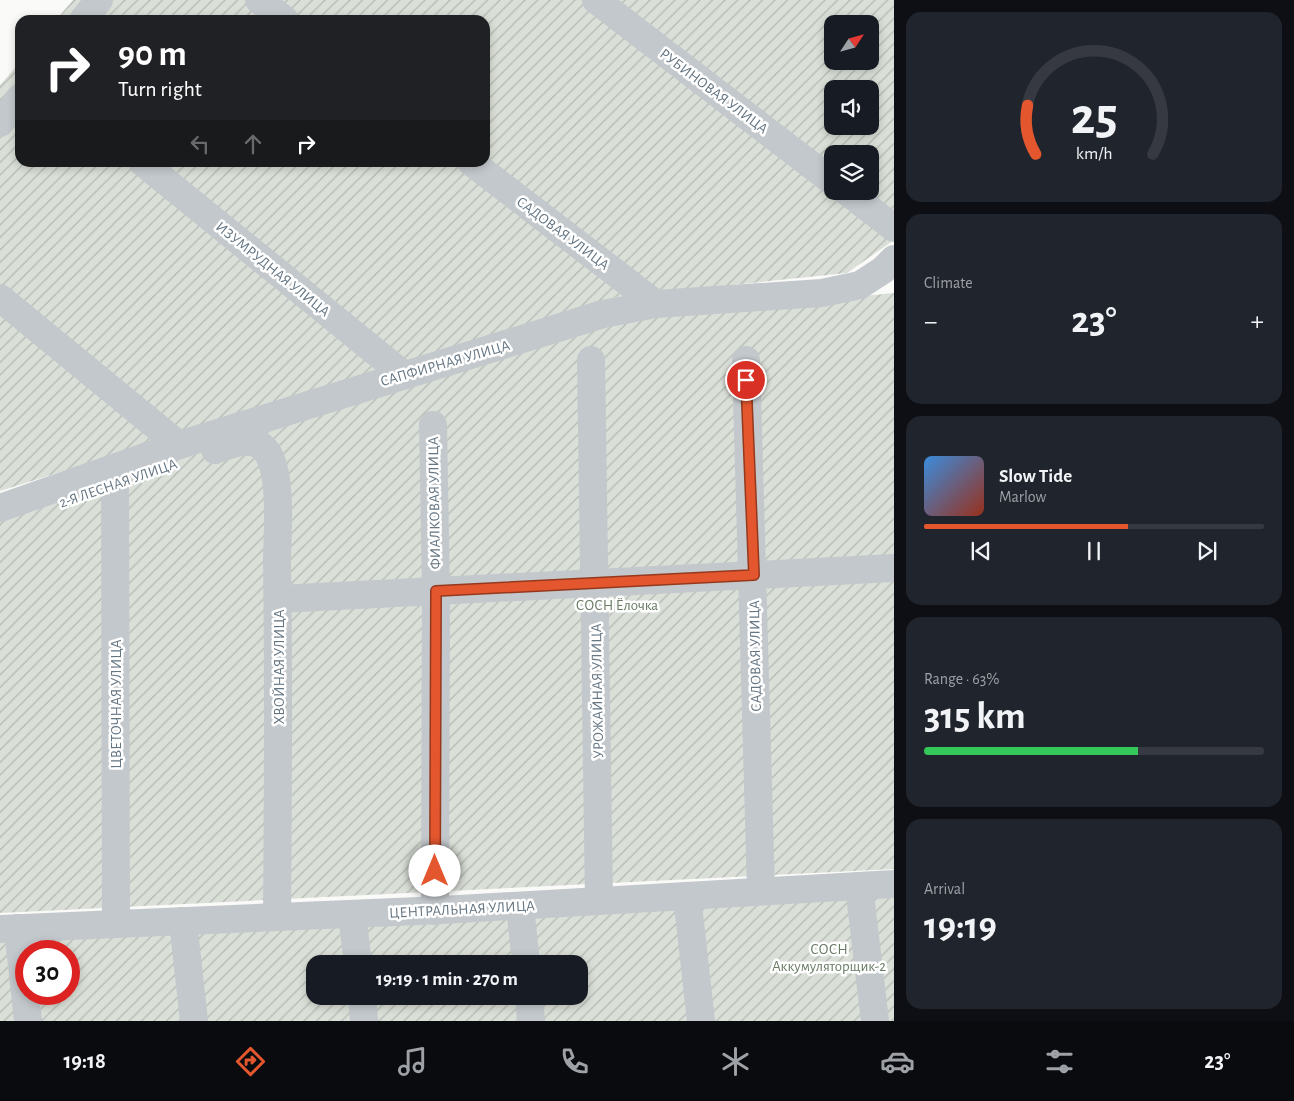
<!DOCTYPE html>
<meta charset="utf-8">
<style>
:root{--surface:#171b24;--page:#20242c;--text:#f1f3f6;--muted:#9ea1a6;--line:#363941;--accent:#e4572e}
body{margin:0;font-family:"Alegreya Sans",sans-serif;background:var(--page);color:var(--text);height:100vh;display:flex;flex-direction:column;font-size:19px;white-space:nowrap}
*{box-sizing:border-box;margin:0}
p{font-size:16px;color:var(--muted)}
.icon{flex:none;width:28px;height:28px;fill:none;stroke:currentColor;stroke-width:2;stroke-linecap:round;stroke-linejoin:round}
.map{position:relative;flex:1;overflow:hidden}
.drawer{display:flex;flex-direction:column;gap:12px;padding:12px;background:#0d0f14;width:400px}
.drawer>*{flex:none}
.top-card{position:absolute;left:15px;top:15px;width:475px;height:152px;border-radius:15px;box-shadow:0 2px 8px #0003;background:#202124;color:#fff;overflow:hidden}
.needle{width:32px;rotate:54deg}
.fabs{position:absolute;left:824px;top:15px;display:grid;gap:10px}
.fabs a{display:grid;place-items:center;width:55px;height:55px;border-radius:10px;background:var(--surface);box-shadow:0 2px 8px #0003;font-size:25px}
.speed{position:absolute;left:15px;top:940px;display:flex;gap:10px;font-size:25px;font-weight:700;text-align:center}
.speed>*{display:grid;place-content:center;width:65px;height:65px;border-radius:50%;background:var(--surface);box-shadow:0 2px 8px #0003;line-height:1}
.speed .limit{border:8px solid #d22;background:#fff;color:#111}
.pin{position:absolute;display:grid;place-items:center;width:42px;height:42px;color:#fff;margin:-21px;border:2px solid #fff;border-radius:50%;box-shadow:0 1px 5px #0007}
.me{position:absolute;width:55px;margin:-28px;rotate:0deg;stroke-linejoin:round;filter:drop-shadow(0 0 4px #0008)}
.turn{display:flex;align-items:center;gap:18px;height:105px;padding:0 20px;font-size:22px}
.turn .icon{width:65px;height:65px;stroke-width:2.5}
.turn b{display:block;font-size:35px;line-height:42px}
.lanes{display:flex;align-items:center;height:48px;padding:0 20px;background:#0003;justify-content:center;gap:25px;direction:ltr}
.lanes .off{opacity:.35}
.big{font-size:38px;font-weight:700;line-height:1.1}
.drawer .tile{flex:1;display:flex;flex-direction:column;justify-content:center;gap:8px;min-width:0;padding:0 18px;border-radius:15px;background:var(--page)}
.drawer .dial{align-items:center;gap:0}
.dial svg{height:130px;overflow:visible;fill:none;stroke:var(--line);stroke-width:7;stroke-linecap:round;text-anchor:middle}
.dial text{fill:var(--text);stroke:none}
.song{display:flex;align-items:center;gap:15px}
.cover{width:60px;height:60px;border-radius:8px;background:linear-gradient(135deg,hsl(210 70% 55%),hsl(10 70% 35%))}
.played{height:5px;border-radius:2px;background:linear-gradient(90deg,var(--accent) 60%,var(--line) 60%)}
.keys{display:flex;justify-content:space-around;direction:ltr}
.heat{display:flex;justify-content:space-between;align-items:center;font-size:28px;direction:ltr}
.charge{height:8px;border-radius:4px;background:linear-gradient(90deg,#34c759 63%,var(--line) 0)}
.trip{position:absolute;left:306px;top:955px;width:282px;height:50px;border-radius:15px;background:var(--surface);box-shadow:0 2px 8px #0003;font-weight:700;line-height:50px;text-align:center}
.dock{display:flex;height:80px;justify-content:space-around;align-items:center;background:#090b0e;color:var(--muted)}
.dock .icon{width:35px;height:35px}
.dock .current{color:var(--accent)}
.dock b{font-size:22px;color:var(--text)}
main{display:flex;flex:1;min-height:0}
.map>svg:first-child{display:block}
.garden{fill:url(#garden-furrows);fill-rule:evenodd}
.lines{fill:none;stroke-linecap:round;stroke-linejoin:round}
.minor{stroke:#c3c8cc;stroke-width:28}
.route-casing{stroke:#94391e;stroke-width:12}
.route{stroke:#e4572e;stroke-width:9}
.labels{text-anchor:middle;stroke-width:5;stroke-linejoin:round;paint-order:stroke}
.street-label{font-size:15px;fill:#657683;stroke:#fff}
.park-label{font-size:15px;fill:#687a64;stroke:#fff}
</style>
<main>
<div class="map">
<svg width="894" height="1021" viewBox="0 0 894 1021">
<defs>
<pattern id="garden-furrows" width="10" height="10" patternUnits="userSpaceOnUse" patternTransform="scale(1.25)"><rect width="10" height="10" fill="#dadfd7"/><path d="M-1 1l2-2M0 10L10 0M9 11l2-2" fill="none" stroke="#b4b9b4"/></pattern>
</defs>
<rect width="100%" height="100%" fill="#fafaf8"/>
<g class="garden">
<path d="M 73,0 L 894,0 L 894,240 L 847,273 L 617,297 L 0,491 L 0,85 L 20,62 L 20,162 L 485,162 L 485,20 L 56,20 ZM 832,24 L 870,24 L 870,61 L 832,61 ZM 832,89 L 870,89 L 870,126 L 832,126 ZM 832,154 L 870,154 L 870,191 L 832,191 Z"/>
<path d="M 894,293 L 894,869 L 0,913 L 0,516 L 605,320 Z"/>
<path d="M 894,891 L 894,1021 L 0,1021 L 0,937 ZM 26,951 L 69,951 L 69,994 L 26,994 ZM 315,964 L 580,964 L 580,996 L 315,996 Z"/>
</g>
<g class="lines">
<g class="minor">
<path d="M 259,0 L 285,20"/>
<path d="M 596,0 L 832,181"/>
<path d="M 83,20 L 99,0"/>
<path d="M 0,123 L 20,98"/>
<path d="M 142,162 L 404,375"/>
<path d="M 471,162 L 656,304"/>
<path d="M 846,191 L 894,228"/>
<path d="M 0,298 L 179,445"/>
<path d="M 591,360 L 599,901"/>
<path d="M 746,360 L 761,891"/>
<path d="M 433,425 L 436,591 L 435,911"/>
<path d="M 215,450 C 232,444 255,434 267,452 C 283,475 277,536 277,564 C 279,682 278,800 277,917"/>
<path d="M 115,484 L 116,924"/>
<path d="M 0,508 L 179,445 L 603,314 L 656,304 L 822,293 L 860,285 L 883,270 L 894,259"/>
<path d="M 279,599 L 894,568"/>
<path d="M 859,886 L 875,1021"/>
<path d="M 687,896 L 701,1021"/>
<path d="M 520,906 L 526,964"/>
<path d="M 352,914 L 358,964"/>
<path d="M 183,921 L 194,1021"/>
<path d="M 18,928 L 28,1021"/>
<path d="M 0,929 L 442,910 L 894,884"/>
<path d="M 362,996 L 364,1021"/>
<path d="M 529,996 L 531,1021"/>
</g>
</g>
<g class="lines">
<g class="route-casing">
<path id="route" d="M 435,871 L 436,591 L 754,575 L 746,380"/>
</g>
<use href="#route" class="route"/>
</g>
<g class="labels">
<g class="street-label">
<text transform="translate(714 91) rotate(37)" y="5">РУБИНОВАЯ УЛИЦА</text>
<text transform="translate(563 233) rotate(37)" y="5">САДОВАЯ УЛИЦА</text>
<text transform="translate(273 269) rotate(39)" y="5">ИЗУМРУДНАЯ УЛИЦА</text>
<text transform="translate(445 363) rotate(-16)" y="5">САПФИРНАЯ УЛИЦА</text>
<text transform="translate(118 483) rotate(-19)" y="5">2-Я ЛЕСНАЯ УЛИЦА</text>
<text transform="translate(434 503) rotate(-91)" y="5">ФИАЛКОВАЯ УЛИЦА</text>
<text transform="translate(755 656) rotate(-91)" y="5">САДОВАЯ УЛИЦА</text>
<text transform="translate(279 667) rotate(-90)" y="5">ХВОЙНАЯ УЛИЦА</text>
<text transform="translate(597 691) rotate(-91)" y="5">УРОЖАЙНАЯ УЛИЦА</text>
<text transform="translate(116 704) rotate(-90)" y="5">ЦВЕТОЧНАЯ УЛИЦА</text>
<text transform="translate(462 909) rotate(-3)" y="5">ЦЕНТРАЛЬНАЯ УЛИЦА</text>
</g>
<g class="park-label">
<text x="617" y="610">СОСН Ёлочка</text>
<text x="829" y="954">СОСН<tspan x="829" dy="17">Аккумуляторщик-2</tspan></text>
</g>
</g>
</svg>
<div class="fabs">
<a><svg class="needle" viewBox="-14 -14 28 28"><path d="M0-13l5 13h-10z" fill="#e53935"/><path d="M0 13l5-13h-10z" fill="#9ea1a6"/></svg></a>
<a><svg class="icon" aria-label="sound" viewBox="0 0 24 24"><path d="M4 9h4l5-4v14l-5-4H4zM17 9q2 3 0 6"/></svg></a>
<a><svg class="icon" aria-label="layers" viewBox="0 0 24 24"><path d="M12 4l9 5-9 5-9-5zM3 14l9 5 9-5"/></svg></a>
</div>
<div class="speed"><div class="limit">30</div></div>
<div class="pin" style="left:746px;top:380px;background:#d93025"><svg class="icon" aria-label="arrive" viewBox="0 0 24 24"><path d="M6 21V4h12l-3 4 3 4H6"/></svg></div>
<svg class="me" style="left:435px;top:871px" viewBox="-20 -20 40 40"><circle r="19" fill="#fff"/><path d="M0-13L10 11 0 6-10 11z" fill="#e4572e"/></svg>
<div class="trip">19:19 · 1 min · 270 m</div>
<div class="top-card">
<div class="turn"><svg class="icon" aria-label="right" viewBox="0 0 24 24"><path d="M7 20v-9h11M14 6l5 5-5 5"/></svg><div><b>90 m</b>Turn right</div></div>
<div class="lanes"><svg class="icon off" aria-label="left" viewBox="0 0 24 24"><path d="M17 20v-9H6M10 6l-5 5 5 5"/></svg><svg class="icon off" aria-label="ahead" viewBox="0 0 24 24"><path d="M12 20V5M6 11l6-6 6 6"/></svg><svg class="icon" aria-label="right" viewBox="0 0 24 24"><path d="M7 20v-9h11M14 6l5 5-5 5"/></svg></div>
</div>
</div>
<section class="drawer">
<div class="tile dial"><svg viewBox="0 0 100 80">
<path d="M14 69A42 42 0 1 1 86 69"/>
<path d="M14 69A42 42 0 0 1 9 39" stroke="#e4572e"/>
<text x="50" y="56" font-size="32" font-weight="700">25</text>
<text x="50" y="72" font-size="11">km/h</text>
</svg></div>
<div class="tile"><p>Climate</p>
<div class="heat"><a>−</a><b class="big">23°</b><a>+</a></div>
</div>
<div class="tile">
<div class="song"><i class="cover"></i><div><b>Slow Tide</b><p>Marlow</p></div></div>
<div class="played"></div>
<div class="keys"><svg class="icon" aria-label="previous" viewBox="0 0 24 24"><path d="M18 5L8 12l10 7zM5 5v14"/></svg><svg class="icon" aria-label="pause" viewBox="0 0 24 24"><path d="M8 5v14M16 5v14"/></svg><svg class="icon" aria-label="next" viewBox="0 0 24 24"><path d="M6 5l10 7-10 7zM19 5v14"/></svg></div>
</div>
<div class="tile"><p>Range · 63%</p><b class="big">315 km</b><div class="charge"></div></div>
<div class="tile"><p>Arrival</p><b class="big">19:19</b></div>
</section>
</main>
<nav class="dock">
<b>19:18</b>
<svg class="icon current" aria-label="directions" viewBox="0 0 24 24"><path d="M12 3l9 9-9 9-9-9zM9 14v-3h6M13 9l2 2-2 2"/></svg>
<svg class="icon" aria-label="music" viewBox="0 0 24 24"><path d="M9 18V5l10-2v13"/><circle cx="6" cy="18" r="3"/><circle cx="16" cy="16" r="3"/></svg>
<svg class="icon" aria-label="phone" viewBox="0 0 24 24"><path d="M5 4h4l2 5-3 2q2 4 5 5l2-3 5 2v4C11 20 4 13 5 4z"/></svg>
<svg class="icon" aria-label="climate" viewBox="0 0 24 24"><path d="M12 3v18M4 7l16 10M4 17L20 7"/></svg>
<svg class="icon" aria-label="car" viewBox="0 0 24 24"><path d="M5 17H2v-5l4-1 3-4h7l3 4 3 1v5h-3M9 17h6M6 11h13"/><circle cx="7" cy="17" r="2"/><circle cx="17" cy="17" r="2"/></svg>
<svg class="icon" aria-label="filters" viewBox="0 0 24 24"><path d="M4 7h16M4 17h16"/><circle cx="9" cy="7" r="2"/><circle cx="15" cy="17" r="2"/></svg>
<b>23°</b>
</nav>
